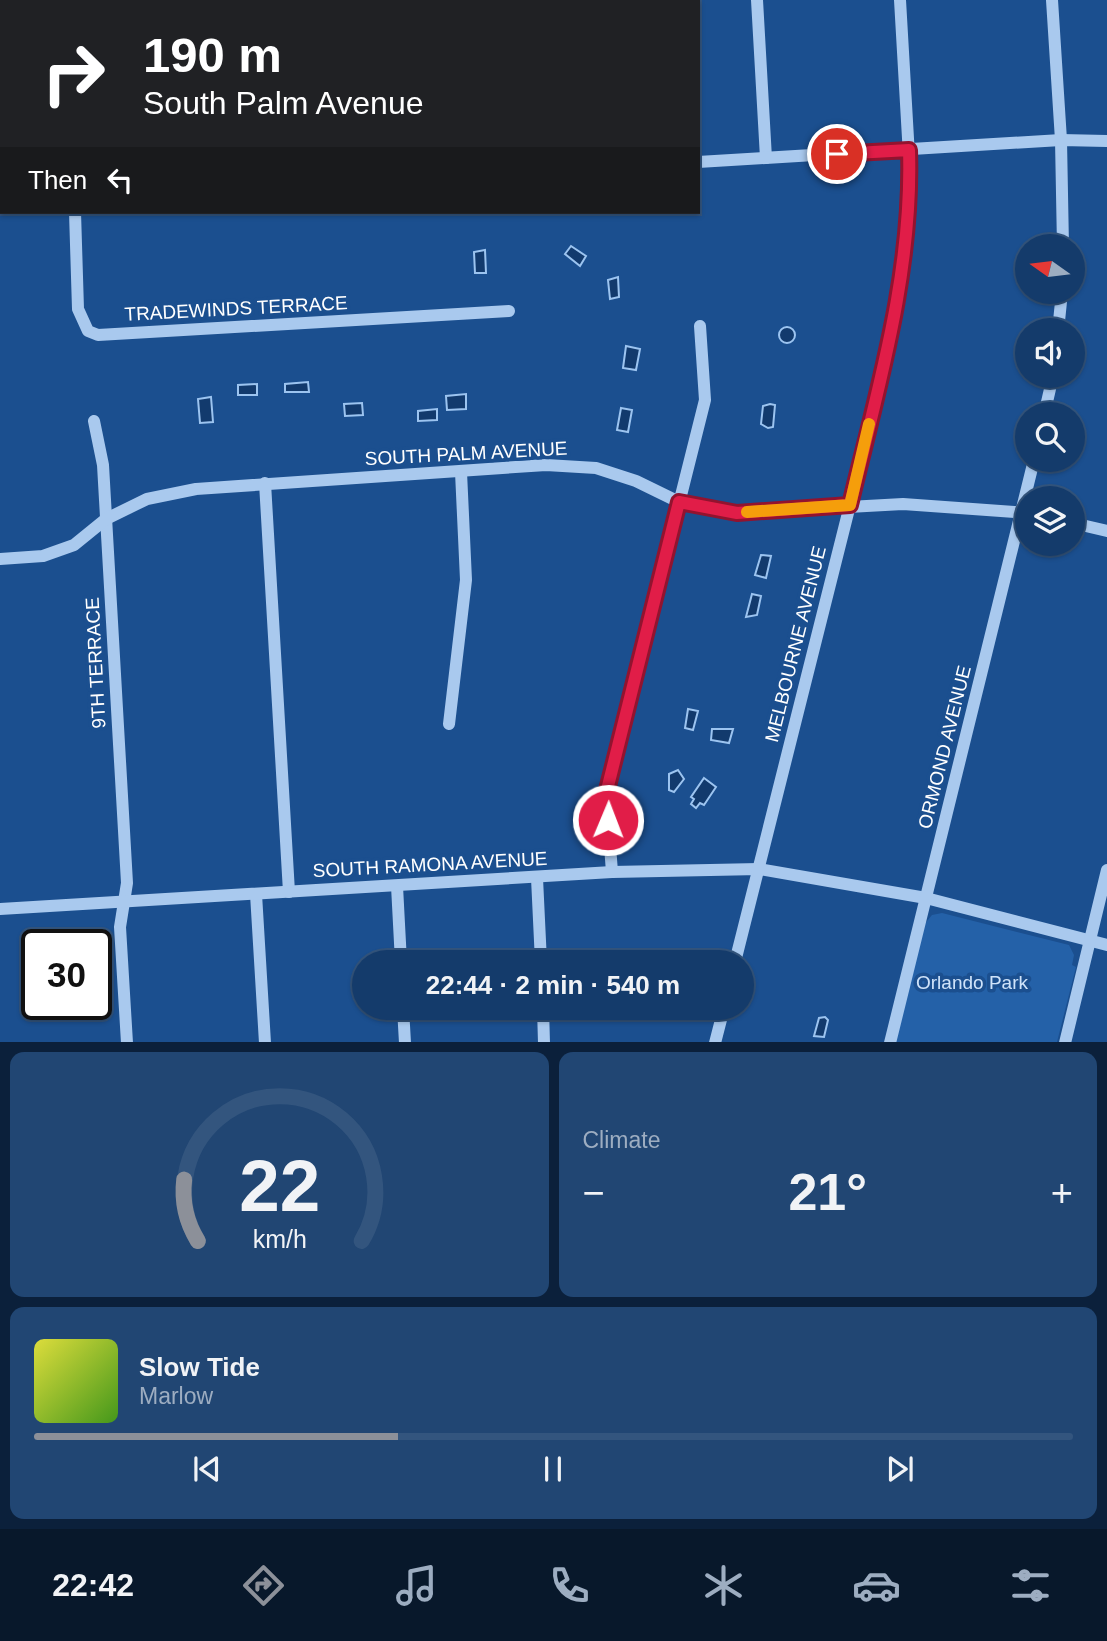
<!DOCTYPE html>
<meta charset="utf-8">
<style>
:root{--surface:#143b6b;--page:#214673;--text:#f1f3f6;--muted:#9dadc1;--line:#33557e;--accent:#8c9099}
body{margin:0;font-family:Helvetica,sans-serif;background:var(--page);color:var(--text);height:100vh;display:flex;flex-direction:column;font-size:26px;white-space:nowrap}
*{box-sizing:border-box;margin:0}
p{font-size:23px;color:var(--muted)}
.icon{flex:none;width:38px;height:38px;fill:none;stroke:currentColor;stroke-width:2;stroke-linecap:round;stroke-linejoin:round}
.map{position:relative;height:1042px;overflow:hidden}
.side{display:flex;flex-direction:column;gap:10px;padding:10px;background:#0b203b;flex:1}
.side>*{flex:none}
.top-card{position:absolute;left:0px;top:0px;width:700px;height:214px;box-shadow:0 2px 5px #0004,0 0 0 2px var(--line);background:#202124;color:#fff;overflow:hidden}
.needle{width:46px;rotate:284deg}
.fabs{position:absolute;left:1015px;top:234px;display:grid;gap:14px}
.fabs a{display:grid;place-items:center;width:70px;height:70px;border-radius:50%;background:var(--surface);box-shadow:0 2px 5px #0004,0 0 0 2px var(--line);font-size:35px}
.speed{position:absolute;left:21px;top:929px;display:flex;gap:14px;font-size:35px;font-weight:700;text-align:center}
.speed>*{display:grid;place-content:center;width:91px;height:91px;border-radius:50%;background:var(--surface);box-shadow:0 2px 5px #0004,0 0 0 2px var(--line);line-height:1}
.speed .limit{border:4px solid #111;border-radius:10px;background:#fff;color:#111}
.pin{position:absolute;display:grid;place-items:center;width:60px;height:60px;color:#fff;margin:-30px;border:4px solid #fff;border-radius:50%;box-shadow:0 2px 7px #0007}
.me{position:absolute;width:77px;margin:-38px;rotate:1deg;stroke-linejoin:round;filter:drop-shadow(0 0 5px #0008)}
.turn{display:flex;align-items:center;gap:24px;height:147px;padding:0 28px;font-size:32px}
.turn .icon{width:91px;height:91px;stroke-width:2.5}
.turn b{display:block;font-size:49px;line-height:60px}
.then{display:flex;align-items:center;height:66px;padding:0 28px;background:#0003;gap:14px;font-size:26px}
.big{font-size:52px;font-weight:800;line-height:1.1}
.side .tile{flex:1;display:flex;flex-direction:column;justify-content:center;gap:10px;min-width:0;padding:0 24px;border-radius:14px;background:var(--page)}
.side .dial{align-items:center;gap:0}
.dial svg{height:182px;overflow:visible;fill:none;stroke:var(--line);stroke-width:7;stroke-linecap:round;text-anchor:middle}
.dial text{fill:var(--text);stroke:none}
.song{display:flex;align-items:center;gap:21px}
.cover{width:84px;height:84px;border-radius:10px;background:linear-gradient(135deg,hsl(60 70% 55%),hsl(100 70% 35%))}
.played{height:7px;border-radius:4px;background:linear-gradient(90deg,var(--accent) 35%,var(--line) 35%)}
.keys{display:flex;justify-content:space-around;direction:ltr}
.heat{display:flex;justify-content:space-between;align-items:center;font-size:38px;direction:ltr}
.side .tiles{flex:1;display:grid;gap:10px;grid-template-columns:1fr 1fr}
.tile:last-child{grid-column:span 2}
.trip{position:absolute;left:352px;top:950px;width:402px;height:70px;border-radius:35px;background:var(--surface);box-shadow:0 2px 5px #0004,0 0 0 2px var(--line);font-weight:800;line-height:70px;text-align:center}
.dock{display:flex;height:112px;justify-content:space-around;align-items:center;background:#08182b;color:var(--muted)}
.dock .icon{width:49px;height:49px}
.dock .active{color:var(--accent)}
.dock b{font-size:32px;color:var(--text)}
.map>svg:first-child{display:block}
.green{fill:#2461a8}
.water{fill:#123a6d;stroke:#9cc4f0;stroke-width:2}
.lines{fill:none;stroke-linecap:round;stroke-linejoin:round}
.minor{stroke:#a9c9ee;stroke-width:12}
.route-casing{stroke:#92132f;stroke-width:18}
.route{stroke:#e11d48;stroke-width:12}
.slow{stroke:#f59e0b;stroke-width:12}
.labels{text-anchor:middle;stroke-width:7;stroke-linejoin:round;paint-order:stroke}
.street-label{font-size:19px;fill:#fff;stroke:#1b4f8f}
.park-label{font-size:19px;fill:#cfe3fa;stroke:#1b4f8f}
</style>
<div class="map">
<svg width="1107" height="1043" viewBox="0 0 1107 1043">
<rect width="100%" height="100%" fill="#1b4f8f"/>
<path class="green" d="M 942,913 L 1069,945 L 1074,955 L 1072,965 L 1076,967 L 1057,1042 L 893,1043 L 922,927 L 932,915 Z"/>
<g class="water">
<path d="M 571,246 L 586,256 L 580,266 L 565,254 Z"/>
<path d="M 485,250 L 486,273 L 475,273 L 474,252 Z"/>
<path d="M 618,277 L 619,297 L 610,299 L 608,280 Z"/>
<circle cx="787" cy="335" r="8"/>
<path d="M 626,346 L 640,349 L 636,370 L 623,368 Z"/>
<path d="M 308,382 L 309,392 L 285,392 L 285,384 Z"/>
<path d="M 257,384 L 257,395 L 238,395 L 238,385 Z"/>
<path d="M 466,394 L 466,409 L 447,410 L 446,396 Z"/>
<path d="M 211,397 L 213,422 L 200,423 L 198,399 Z"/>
<path d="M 362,403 L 363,415 L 345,416 L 344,404 Z"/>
<path d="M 770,404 L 775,405 L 773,427 L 768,428 L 761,424 L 763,406 Z"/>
<path d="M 621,408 L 632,410 L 628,432 L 617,430 Z"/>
<path d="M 437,409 L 437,420 L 418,421 L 418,411 Z"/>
<path d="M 761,555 L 771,556 L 766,578 L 755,575 Z"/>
<path d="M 752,594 L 761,596 L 757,615 L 746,617 Z"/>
<path d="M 688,709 L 698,711 L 693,730 L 685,728 Z"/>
<path d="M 712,729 L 733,729 L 729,743 L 711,740 Z"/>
<path d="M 678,770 L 684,779 L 674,792 L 669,790 L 669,774 Z"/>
<path d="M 704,778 L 716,787 L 704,805 L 700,803 L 696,808 L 691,804 L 694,799 L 691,797 Z"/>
<path d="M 825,1017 L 828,1020 L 824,1037 L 814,1036 L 819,1018 Z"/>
</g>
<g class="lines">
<g class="minor">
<path d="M 63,0 L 63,2"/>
<path d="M 201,0 L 201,2"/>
<path d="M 340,0 L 340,2"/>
<path d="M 478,0 L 479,2"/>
<path d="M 617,0 L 617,2"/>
<path d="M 757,0 L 766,158"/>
<path d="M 1052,0 L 1061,140 L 1063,247"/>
<path d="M 698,162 L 1061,140 L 1107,141"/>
<path d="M 0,205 L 2,205"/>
<path d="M 75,212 L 78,309 L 88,331 L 98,335 L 509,311"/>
<path d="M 1058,331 L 1062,292"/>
<path d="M 1044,415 L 1053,376"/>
<path d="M 94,421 L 103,465 L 127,883 L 120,927 L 127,1043"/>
<path d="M 265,483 L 289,892"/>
<path d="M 1073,523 L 1107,531"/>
<path d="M 0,559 L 43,556 L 74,545 L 106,519 L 147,499 L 196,489 L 546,465 L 596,468 L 636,481 L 679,502 L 737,513 L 903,504 L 1027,513"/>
<path d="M 449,724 L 466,580 L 461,472"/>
<path d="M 612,872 L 606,794 L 705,400 L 700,326"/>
<path d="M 537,878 L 541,962"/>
<path d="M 397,886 L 401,962"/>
<path d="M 256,894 L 265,1043"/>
<path d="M 0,909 L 612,872 L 759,869 L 926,898 L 1107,945"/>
<path d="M 735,962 L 850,505 L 901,284 L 908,232 L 910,173 L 900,0"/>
<path d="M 403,1008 L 405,1043"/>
<path d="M 543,1008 L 544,1043"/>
<path d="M 715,1043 L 724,1008"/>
<path d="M 890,1043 L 1034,460"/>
<path d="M 1065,1043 L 1107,870"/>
</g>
</g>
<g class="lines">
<g class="route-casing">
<path id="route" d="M 608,820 L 606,794 L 679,502 L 737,513 L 850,505 C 878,388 913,272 909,150 L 837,154"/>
</g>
<use href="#route" class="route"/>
<path class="slow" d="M 747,512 L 850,505 L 869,424"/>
</g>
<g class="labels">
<g class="street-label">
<text transform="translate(236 308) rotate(-3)" y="7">TRADEWINDS TERRACE</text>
<text transform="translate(466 453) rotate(-3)" y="7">SOUTH PALM AVENUE</text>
<text transform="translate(795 644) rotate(-76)" y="7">MELBOURNE AVENUE</text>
<text transform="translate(95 663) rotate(-93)" y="7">9TH TERRACE</text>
<text transform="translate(944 747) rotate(-76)" y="7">ORMOND AVENUE</text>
<text transform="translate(430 864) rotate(-3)" y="7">SOUTH RAMONA AVENUE</text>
</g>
<g class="park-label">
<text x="972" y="989">Orlando Park</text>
</g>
</g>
</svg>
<div class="fabs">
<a><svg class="needle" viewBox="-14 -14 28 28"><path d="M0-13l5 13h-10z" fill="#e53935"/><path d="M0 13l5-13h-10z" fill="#9dadc1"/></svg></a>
<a><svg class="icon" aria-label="sound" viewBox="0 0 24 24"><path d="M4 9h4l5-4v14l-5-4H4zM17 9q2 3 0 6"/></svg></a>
<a><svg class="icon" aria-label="search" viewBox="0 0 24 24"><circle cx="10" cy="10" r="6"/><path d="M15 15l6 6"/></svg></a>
<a><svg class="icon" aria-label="layers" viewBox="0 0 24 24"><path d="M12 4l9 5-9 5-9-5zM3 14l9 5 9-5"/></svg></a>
</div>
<div class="speed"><div class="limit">30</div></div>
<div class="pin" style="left:837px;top:154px;background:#d93025"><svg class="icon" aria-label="arrive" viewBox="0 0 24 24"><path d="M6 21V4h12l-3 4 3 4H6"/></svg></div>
<svg class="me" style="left:608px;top:820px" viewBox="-20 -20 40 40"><circle r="17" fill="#e11d48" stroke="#fff" stroke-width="3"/><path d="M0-11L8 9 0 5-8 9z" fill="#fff"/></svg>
<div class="trip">22:44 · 2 min · 540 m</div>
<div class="top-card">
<div class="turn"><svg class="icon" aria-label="right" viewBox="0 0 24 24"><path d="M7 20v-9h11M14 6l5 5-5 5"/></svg><div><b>190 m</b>South Palm Avenue</div></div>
<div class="then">Then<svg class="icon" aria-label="left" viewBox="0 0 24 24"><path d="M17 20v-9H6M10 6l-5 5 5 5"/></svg></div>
</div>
</div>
<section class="side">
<div class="tiles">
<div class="tile dial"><svg viewBox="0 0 100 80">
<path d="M14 69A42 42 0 1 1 86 69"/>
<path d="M14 69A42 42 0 0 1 8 42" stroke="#8c9099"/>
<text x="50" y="56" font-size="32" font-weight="700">22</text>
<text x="50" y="72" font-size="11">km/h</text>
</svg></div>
<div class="tile"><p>Climate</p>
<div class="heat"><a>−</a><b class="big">21°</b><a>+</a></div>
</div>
<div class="tile">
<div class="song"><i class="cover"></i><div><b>Slow Tide</b><p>Marlow</p></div></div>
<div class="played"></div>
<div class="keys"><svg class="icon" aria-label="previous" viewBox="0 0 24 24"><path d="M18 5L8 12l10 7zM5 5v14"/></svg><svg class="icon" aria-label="pause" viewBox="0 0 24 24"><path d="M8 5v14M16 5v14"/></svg><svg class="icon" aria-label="next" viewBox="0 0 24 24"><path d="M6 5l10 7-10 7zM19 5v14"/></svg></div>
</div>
</div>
</section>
<nav class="dock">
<b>22:42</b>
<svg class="icon active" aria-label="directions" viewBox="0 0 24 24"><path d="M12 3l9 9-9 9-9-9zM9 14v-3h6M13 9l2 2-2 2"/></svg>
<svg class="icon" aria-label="music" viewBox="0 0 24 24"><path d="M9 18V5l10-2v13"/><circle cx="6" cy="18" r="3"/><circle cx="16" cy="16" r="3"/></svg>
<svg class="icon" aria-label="phone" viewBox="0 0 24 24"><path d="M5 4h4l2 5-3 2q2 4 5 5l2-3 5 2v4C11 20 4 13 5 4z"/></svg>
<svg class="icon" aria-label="climate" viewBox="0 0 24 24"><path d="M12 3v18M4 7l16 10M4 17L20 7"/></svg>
<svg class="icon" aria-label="car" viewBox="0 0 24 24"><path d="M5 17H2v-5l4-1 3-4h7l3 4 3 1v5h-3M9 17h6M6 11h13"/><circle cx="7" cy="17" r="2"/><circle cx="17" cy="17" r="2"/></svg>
<svg class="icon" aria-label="filters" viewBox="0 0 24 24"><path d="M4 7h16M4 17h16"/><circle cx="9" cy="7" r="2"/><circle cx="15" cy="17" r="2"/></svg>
</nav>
